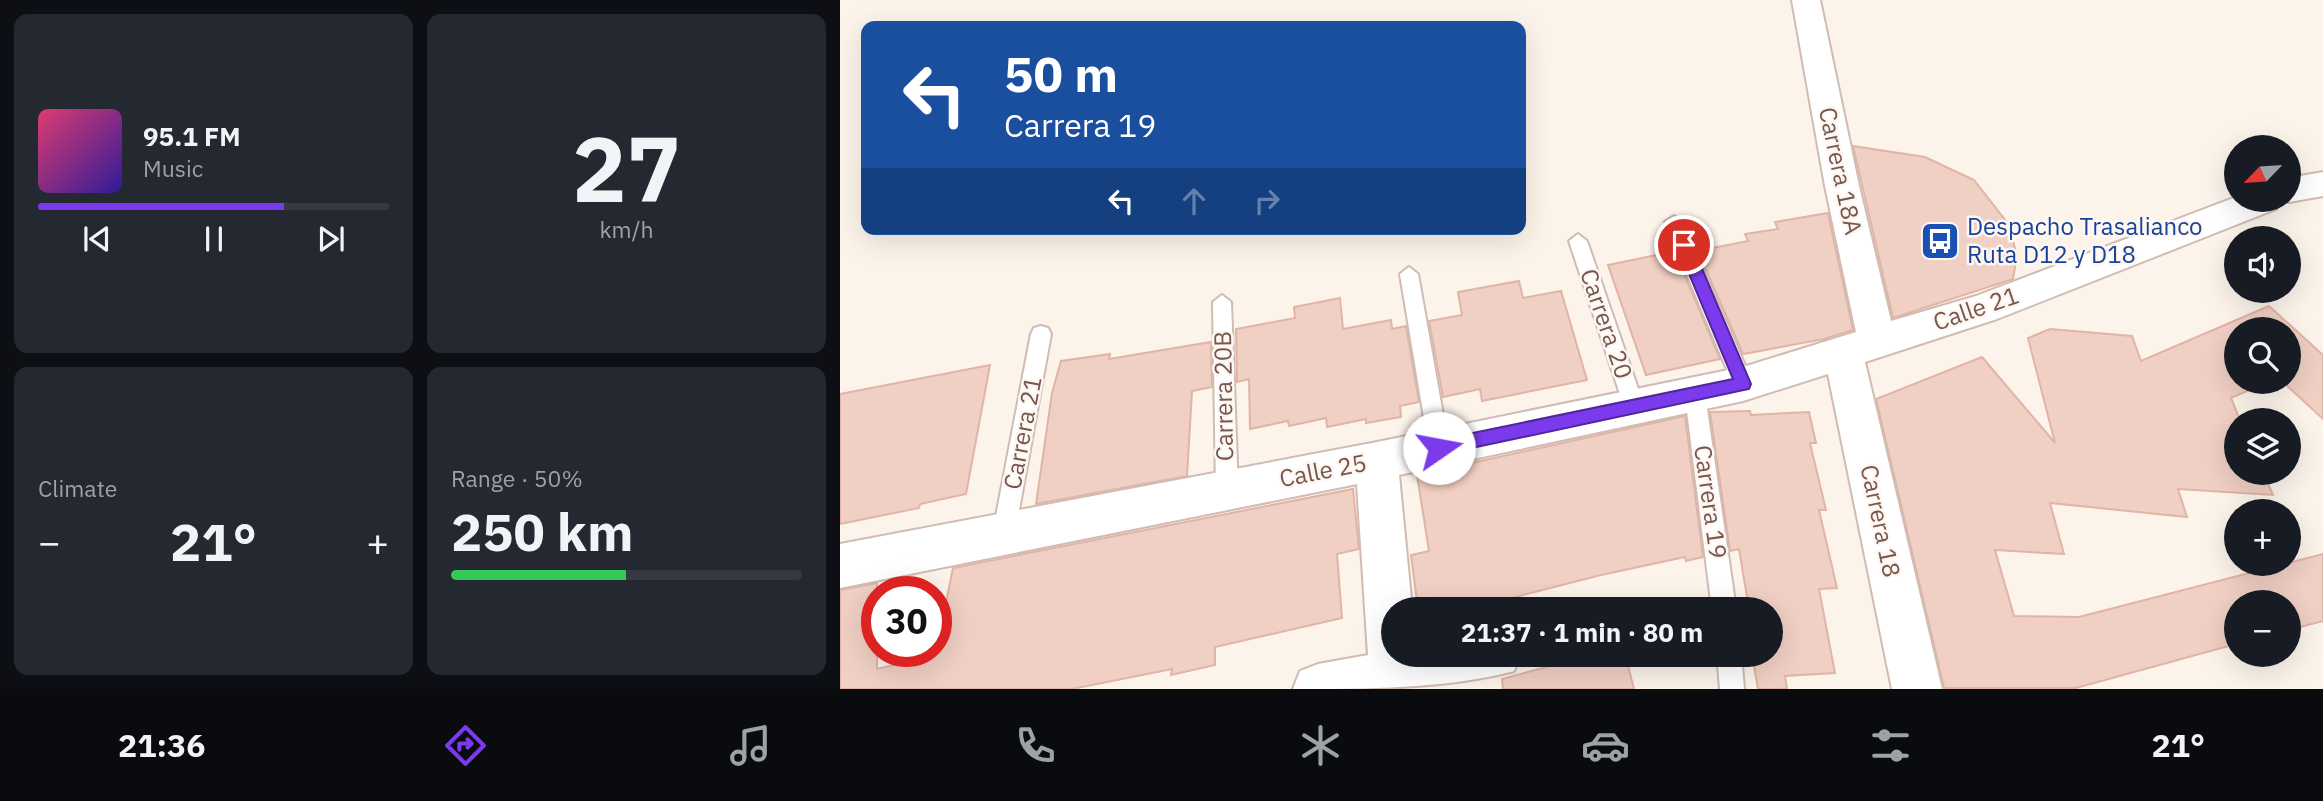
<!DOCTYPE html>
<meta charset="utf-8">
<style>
:root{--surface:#171b24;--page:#242831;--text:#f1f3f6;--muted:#9ea1a6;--line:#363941;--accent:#7c3aed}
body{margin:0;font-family:"IBM Plex Sans",sans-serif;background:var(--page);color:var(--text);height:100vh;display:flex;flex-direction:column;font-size:26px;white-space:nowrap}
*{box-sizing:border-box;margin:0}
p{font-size:23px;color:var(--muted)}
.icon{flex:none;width:38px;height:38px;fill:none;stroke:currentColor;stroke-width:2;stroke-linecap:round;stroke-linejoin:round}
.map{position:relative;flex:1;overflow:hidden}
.sheet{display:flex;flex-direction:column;gap:14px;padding:14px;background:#0d0f14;width:840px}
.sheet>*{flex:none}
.guide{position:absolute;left:21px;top:21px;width:665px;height:214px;border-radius:14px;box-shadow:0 7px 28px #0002;background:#1a4fa0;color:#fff;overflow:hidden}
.needle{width:46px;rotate:245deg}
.fabs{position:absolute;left:1384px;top:135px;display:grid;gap:14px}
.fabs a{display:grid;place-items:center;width:77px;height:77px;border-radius:50%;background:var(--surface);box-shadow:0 7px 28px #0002;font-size:35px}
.speed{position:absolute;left:21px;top:576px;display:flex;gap:14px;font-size:35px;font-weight:700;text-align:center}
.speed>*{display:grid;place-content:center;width:91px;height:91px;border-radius:50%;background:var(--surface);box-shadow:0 7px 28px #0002;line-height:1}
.speed .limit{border:10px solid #d22;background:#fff;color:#111}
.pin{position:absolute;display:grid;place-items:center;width:60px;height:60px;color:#fff;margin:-30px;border:4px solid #fff;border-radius:50%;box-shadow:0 2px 7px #0007}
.me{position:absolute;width:77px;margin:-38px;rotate:78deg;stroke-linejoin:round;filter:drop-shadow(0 0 5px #0008)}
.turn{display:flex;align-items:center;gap:24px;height:147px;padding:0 28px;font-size:32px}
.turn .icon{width:91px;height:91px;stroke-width:2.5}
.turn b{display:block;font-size:49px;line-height:60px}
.lanes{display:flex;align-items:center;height:66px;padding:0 28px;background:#0003;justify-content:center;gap:35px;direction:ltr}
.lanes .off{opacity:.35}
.big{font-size:52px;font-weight:700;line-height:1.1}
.sheet .widget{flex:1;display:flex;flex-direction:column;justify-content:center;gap:10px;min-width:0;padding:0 24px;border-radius:14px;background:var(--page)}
.sheet .dial{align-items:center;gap:0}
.dial b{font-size:91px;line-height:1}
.song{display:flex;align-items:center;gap:21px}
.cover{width:84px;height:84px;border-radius:10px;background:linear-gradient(135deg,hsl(340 70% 55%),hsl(250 70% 35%))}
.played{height:7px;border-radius:4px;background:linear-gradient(90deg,var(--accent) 70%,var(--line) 70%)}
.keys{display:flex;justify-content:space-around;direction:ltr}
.heat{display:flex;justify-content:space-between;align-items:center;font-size:38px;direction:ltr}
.charge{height:10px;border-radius:5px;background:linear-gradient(90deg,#34c759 50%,var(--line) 0)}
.sheet .tiles{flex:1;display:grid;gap:14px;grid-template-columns:repeat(2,1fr)}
.trip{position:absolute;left:541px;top:597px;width:402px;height:70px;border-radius:35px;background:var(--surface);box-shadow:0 7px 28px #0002;font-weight:700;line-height:70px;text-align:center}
.tab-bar{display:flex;height:112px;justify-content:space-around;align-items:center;background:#090b0e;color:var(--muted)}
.tab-bar .icon{width:49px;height:49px}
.tab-bar .current{color:var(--accent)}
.tab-bar b{font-size:32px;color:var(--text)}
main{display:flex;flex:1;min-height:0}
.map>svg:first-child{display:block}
.building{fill:#f0cfc4;stroke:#e1b4a5;stroke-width:2}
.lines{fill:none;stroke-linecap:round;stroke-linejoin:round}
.service-casing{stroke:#d0bcb3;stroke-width:4}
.minor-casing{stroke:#d0bcb3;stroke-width:4}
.service{fill:#fff;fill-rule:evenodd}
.minor{fill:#fff;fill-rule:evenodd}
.route{fill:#7c3aed;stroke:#51269a;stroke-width:2}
.labels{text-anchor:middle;stroke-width:5;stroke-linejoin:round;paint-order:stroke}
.street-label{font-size:24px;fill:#76574f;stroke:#fef7f1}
.transit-label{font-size:24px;fill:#164399;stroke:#fef7f1;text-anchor:start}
</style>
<main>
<section class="sheet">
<div class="tiles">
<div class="widget">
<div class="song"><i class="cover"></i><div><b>95.1 FM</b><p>Music</p></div></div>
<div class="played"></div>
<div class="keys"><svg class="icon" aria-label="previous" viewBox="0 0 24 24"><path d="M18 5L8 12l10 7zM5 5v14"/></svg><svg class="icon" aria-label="pause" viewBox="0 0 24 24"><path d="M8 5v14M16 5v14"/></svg><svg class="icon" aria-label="next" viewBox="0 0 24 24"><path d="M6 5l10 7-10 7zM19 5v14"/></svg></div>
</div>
<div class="widget dial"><b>27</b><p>km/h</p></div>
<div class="widget"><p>Climate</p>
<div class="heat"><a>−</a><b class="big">21°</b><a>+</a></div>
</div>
<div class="widget"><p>Range · 50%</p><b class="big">250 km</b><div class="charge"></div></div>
</div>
</section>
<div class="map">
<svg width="1483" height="689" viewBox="0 0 1483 689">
<rect width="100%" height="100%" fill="#fcf3eb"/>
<g class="building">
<path d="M 1013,146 L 1085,157 L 1134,180 L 1169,225 L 1177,256 L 1173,279 L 1053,318 Z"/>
<path d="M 988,213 L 1013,330 L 984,339 L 903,354 L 858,251 L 908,241 L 905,234 L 938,229 L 935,222 Z"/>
<path d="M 826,253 L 828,257 L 836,255 L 880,359 L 806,375 L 768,265 Z"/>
<path d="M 679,281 L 683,298 L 721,291 L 747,380 L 642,401 L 640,389 L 603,397 L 589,321 L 622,315 L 618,292 Z"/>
<path d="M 500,298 L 503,329 L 551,320 L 552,329 L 566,326 L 579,402 L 560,406 L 561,417 L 526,423 L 526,419 L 487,427 L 486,418 L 449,426 L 448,421 L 410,429 L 409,379 L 397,382 L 396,329 L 455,318 L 454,307 Z"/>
<path d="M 1429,306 L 1483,355 L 1483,419 L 1443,382 L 1449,382 L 1449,329 L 1396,329 L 1396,382 L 1427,382 L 1391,398 L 1400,420 L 1396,420 L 1396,472 L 1423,472 L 1433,495 L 1338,489 L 1347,517 L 1210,503 L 1224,554 L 1155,550 L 1174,616 L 1239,617 L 1483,554 L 1483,621 L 1449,630 L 1449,602 L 1396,602 L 1396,644 L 1236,688 L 1104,688 L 1036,399 L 1142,357 L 1215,443 L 1188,338 L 1210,329 L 1292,336 L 1301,361 Z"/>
<path d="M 371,342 L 372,387 L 352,391 L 347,476 L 196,504 L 212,393 L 221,361 L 270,354 L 269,359 Z"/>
<path d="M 150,365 L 126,494 L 80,504 L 79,508 L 0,524 L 0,394 Z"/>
<path d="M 910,411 L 911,415 L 969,412 L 976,443 L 970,443 L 986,510 L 979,510 L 997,588 L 979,589 L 995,673 L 945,676 L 947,689 L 918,689 L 912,654 L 931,654 L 931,609 L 909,609 L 899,549 L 890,551 L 870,412 Z"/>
<path d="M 845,416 L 863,557 L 846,561 L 845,557 L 761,575 L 628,609 L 578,609 L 571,555 L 589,551 L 577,475 Z"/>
<path d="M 513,489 L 519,549 L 497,554 L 502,618 L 375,647 L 375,665 L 331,675 L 332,669 L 232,689 L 0,689 L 0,590 L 37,583 L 37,669 L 95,655 L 113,568 Z"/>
<path d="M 754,654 L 785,654 L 794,689 L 663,689 L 662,679 Z"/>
</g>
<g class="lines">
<g class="service-casing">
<g id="service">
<path d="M 834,216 L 843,222 L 913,384 L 910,390 L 903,393 L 896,390 L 893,384 L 825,222 Z"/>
<path d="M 738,234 L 747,241 L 804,406 L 801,412 L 794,415 L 787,412 L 784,406 L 729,241 Z"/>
<path d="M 569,267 L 578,274 L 609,448 L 606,455 L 599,457 L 592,455 L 589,448 L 560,274 Z"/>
<path d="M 382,295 L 391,302 L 398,491 L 395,498 L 387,501 L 379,498 L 376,491 L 373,302 Z"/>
<path d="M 201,326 L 208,328 L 211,334 L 175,532 L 172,540 L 164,543 L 156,540 L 153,532 L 191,334 L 194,328 Z"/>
<path d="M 855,386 L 862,389 L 865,395 L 896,609 L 872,609 L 845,395 L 848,389 Z"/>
<path d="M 877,654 L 901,654 L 904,689 L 880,689 Z"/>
</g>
</g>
<g class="minor-casing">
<path id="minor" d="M 952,0 L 980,0 L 1019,186 L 1051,321 L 1136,296 L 1396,197 L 1449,200 L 1449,178 L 1483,172 L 1483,196 L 1449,202 L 1441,200 L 1436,209 L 1157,319 L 1025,362 L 1102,689 L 1052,689 L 988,374 L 903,401 L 559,475 L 572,609 L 553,609 L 553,654 L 681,654 L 674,671 C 606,689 525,689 453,689 L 460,671 L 478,664 L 528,655 L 517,484 L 0,588 L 0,544 L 537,442 L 903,367 L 1016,332 L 985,186 Z"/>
</g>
<use href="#service" class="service"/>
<use href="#minor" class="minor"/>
</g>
<path class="route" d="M 844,240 L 852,245 L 911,384 L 909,389 L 599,455 L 593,453 L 590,448 L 593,442 L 599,440 L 893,379 L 837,245 Z"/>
<defs>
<g id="bus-square" transform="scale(2.0125)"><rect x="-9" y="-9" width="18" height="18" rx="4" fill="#1a4fb4" stroke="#fef7f1"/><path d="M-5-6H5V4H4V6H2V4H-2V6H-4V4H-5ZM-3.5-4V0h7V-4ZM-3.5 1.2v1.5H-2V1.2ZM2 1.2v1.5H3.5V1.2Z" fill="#fff"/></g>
</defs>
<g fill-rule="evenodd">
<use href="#bus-square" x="1100" y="241"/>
</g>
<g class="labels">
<g class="street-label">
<text transform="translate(1000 171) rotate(78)" y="8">Carrera 18A</text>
<text transform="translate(1136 309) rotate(-19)" y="8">Calle 21</text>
<text transform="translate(766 324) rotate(71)" y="8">Carrera 20</text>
<text transform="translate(384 396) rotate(-91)" y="8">Carrera 20B</text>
<text transform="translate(183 433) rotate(-79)" y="8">Carrera 21</text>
<text transform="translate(483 471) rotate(-11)" y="8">Calle 25</text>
<text transform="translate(870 502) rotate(82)" y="8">Carrera 19</text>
<text transform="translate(1040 521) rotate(78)" y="8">Carrera 18</text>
</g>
<g class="transit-label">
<text x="1127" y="235">Despacho Trasalianco<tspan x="1127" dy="28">Ruta D12 y D18</tspan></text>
</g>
</g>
</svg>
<div class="fabs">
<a><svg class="needle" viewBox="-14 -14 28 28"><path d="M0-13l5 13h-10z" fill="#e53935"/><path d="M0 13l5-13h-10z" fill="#9ea1a6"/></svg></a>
<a><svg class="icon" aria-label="sound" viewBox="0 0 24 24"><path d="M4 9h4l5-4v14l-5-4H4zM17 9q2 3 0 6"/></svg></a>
<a><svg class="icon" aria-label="search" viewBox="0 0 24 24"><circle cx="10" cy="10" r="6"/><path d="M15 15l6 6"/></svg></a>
<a><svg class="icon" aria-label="layers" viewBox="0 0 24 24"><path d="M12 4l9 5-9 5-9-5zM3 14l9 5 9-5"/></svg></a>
<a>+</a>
<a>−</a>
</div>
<div class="speed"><div class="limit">30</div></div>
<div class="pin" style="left:844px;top:245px;background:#d93025"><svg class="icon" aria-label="arrive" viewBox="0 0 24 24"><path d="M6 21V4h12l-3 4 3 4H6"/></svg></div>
<svg class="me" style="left:599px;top:448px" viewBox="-20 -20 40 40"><circle r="19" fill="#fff"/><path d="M0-13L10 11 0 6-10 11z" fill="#7c3aed"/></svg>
<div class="trip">21:37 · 1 min · 80 m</div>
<div class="guide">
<div class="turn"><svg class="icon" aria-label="left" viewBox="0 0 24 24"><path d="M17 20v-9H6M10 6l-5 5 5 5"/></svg><div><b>50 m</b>Carrera 19</div></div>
<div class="lanes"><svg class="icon" aria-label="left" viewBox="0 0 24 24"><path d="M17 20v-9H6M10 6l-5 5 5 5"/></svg><svg class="icon off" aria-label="ahead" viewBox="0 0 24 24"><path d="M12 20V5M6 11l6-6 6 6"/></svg><svg class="icon off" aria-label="right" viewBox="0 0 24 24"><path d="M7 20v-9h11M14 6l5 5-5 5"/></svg></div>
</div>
</div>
</main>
<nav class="tab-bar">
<b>21:36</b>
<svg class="icon current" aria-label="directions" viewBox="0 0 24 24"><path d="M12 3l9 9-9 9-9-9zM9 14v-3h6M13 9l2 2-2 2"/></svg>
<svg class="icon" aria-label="music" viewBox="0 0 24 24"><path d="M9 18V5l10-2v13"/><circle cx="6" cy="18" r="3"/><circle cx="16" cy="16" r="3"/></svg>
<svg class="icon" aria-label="phone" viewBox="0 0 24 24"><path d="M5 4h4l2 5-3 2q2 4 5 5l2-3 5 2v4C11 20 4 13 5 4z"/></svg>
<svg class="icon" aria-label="climate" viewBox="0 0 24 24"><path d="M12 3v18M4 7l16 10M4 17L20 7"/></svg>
<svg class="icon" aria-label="car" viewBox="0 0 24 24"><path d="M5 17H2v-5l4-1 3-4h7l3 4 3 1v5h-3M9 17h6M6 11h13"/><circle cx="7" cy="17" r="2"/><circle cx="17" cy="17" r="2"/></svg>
<svg class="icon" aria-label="filters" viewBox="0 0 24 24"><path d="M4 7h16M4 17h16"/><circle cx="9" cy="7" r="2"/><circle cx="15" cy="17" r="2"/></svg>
<b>21°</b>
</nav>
